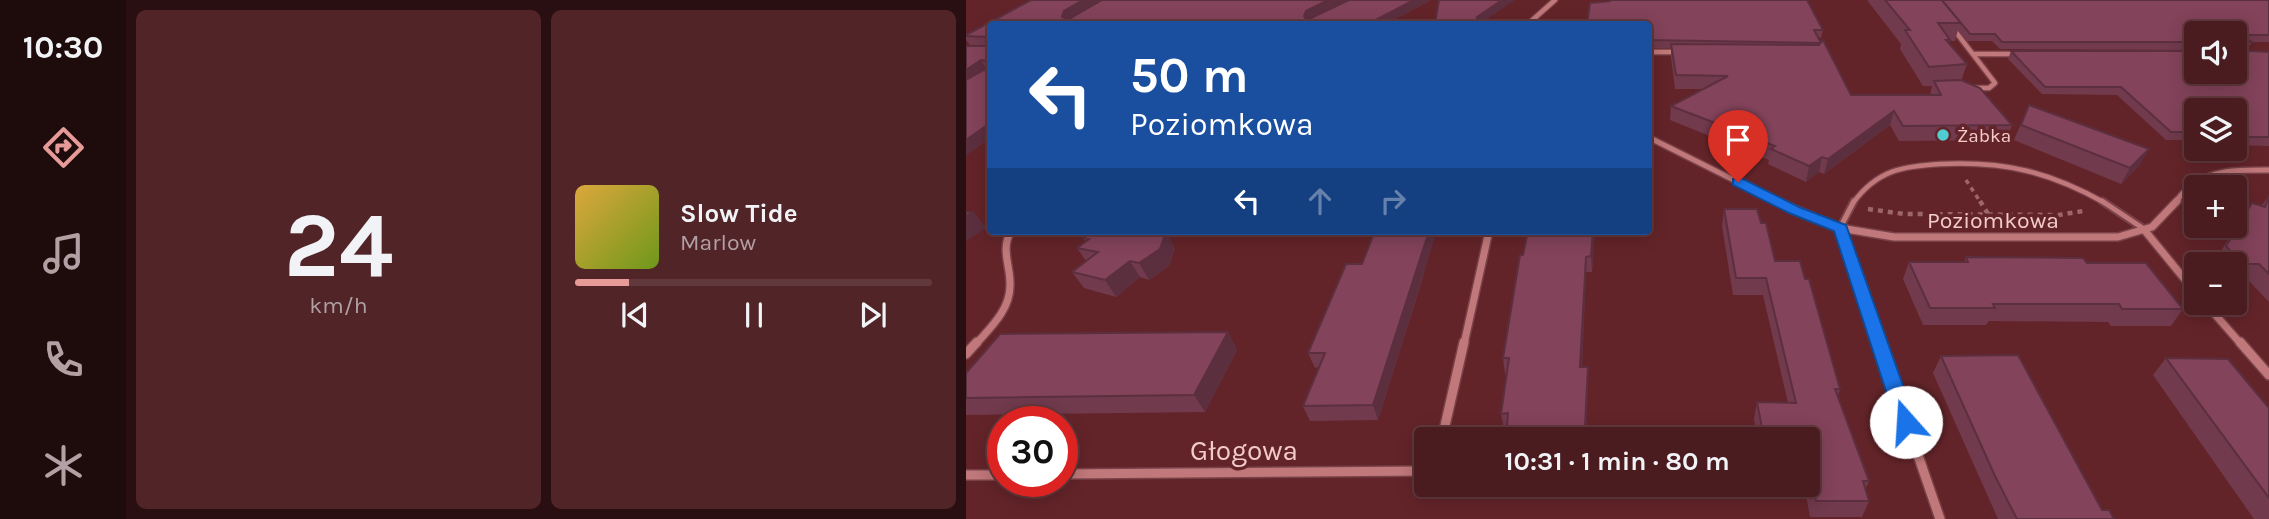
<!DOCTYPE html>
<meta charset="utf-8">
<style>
:root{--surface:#4a1b1f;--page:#512428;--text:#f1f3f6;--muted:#b2a1a4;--line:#61393d;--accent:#e69b98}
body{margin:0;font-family:Karla,sans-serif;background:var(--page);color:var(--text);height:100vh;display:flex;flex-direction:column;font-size:26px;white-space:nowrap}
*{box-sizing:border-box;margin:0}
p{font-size:23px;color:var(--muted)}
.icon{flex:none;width:38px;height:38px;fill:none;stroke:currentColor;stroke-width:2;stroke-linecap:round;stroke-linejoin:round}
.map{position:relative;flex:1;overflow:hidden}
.panel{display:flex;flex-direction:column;gap:10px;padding:10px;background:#290f11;width:840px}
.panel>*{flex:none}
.banner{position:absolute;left:21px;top:21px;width:665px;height:214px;border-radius:7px;box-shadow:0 4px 18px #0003,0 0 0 2px var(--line);background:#1a4fa0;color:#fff;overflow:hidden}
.tools{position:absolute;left:1218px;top:21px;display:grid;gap:14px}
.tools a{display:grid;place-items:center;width:63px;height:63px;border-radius:7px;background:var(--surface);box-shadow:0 4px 18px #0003,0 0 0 2px var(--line);font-size:35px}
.speed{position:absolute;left:21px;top:406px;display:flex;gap:14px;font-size:35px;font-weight:700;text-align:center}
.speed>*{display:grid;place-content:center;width:91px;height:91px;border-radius:50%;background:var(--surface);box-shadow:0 4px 18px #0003,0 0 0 2px var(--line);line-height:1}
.speed .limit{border:10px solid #d22;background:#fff;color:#111}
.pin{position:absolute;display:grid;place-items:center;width:60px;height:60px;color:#fff;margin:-72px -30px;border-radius:50% 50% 50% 0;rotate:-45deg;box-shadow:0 0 7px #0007}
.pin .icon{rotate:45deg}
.me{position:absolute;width:77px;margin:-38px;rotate:341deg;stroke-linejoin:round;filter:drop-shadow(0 0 5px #0008)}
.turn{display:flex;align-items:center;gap:24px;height:147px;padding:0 28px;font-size:32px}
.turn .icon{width:91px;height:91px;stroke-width:2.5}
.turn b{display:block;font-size:49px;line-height:60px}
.lanes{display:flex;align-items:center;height:66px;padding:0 28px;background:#0003;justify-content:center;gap:35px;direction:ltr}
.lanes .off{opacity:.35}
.panel .tile{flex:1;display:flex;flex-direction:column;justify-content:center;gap:10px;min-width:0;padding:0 24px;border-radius:10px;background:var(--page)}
.panel .dial{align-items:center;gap:0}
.dial b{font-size:91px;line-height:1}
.song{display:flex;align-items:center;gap:21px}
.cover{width:84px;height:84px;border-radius:10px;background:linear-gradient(135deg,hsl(40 70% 55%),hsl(80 70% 35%))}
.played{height:7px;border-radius:4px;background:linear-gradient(90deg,var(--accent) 15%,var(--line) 15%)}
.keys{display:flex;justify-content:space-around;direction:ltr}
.panel .tiles{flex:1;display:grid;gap:10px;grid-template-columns:repeat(2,1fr)}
.trip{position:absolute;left:448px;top:427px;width:406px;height:70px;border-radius:7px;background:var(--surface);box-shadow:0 4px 18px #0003,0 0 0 2px var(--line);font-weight:700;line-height:70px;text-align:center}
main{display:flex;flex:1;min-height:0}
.dock{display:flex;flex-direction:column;width:126px;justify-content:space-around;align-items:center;background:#1e0b0c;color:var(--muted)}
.dock .icon{width:49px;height:49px}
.dock .active{color:var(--accent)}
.dock b{font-size:32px;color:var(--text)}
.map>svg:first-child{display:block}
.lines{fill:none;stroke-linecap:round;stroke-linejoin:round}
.lane-far1-casing{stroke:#794248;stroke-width:7}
.lane-casing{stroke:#794248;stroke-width:9}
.street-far3-casing{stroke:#794248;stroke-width:7}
.street-far2-casing{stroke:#794248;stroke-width:8}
.street-far1-casing{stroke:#794248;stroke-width:10}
.street-casing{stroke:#794248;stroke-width:12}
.path-far1{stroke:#9d676a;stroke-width:3.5;stroke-dasharray:4.5 4.5;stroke-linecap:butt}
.path{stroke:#9d676a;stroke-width:4.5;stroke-dasharray:5 5;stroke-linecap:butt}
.lane-far1{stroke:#c1787a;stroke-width:4.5}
.lane{stroke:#c1787a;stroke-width:5}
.street-far3{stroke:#c1787a;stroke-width:4.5}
.street-far2{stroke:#c1787a;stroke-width:5}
.street-far1{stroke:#c1787a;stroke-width:7}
.street{stroke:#c1787a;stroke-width:9}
.wall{fill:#713a4d}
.shaded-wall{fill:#5c2f3f}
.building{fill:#83435a;stroke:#5c2f3f;stroke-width:2}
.route{fill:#1a73e8;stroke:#114b97;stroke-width:2}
.poi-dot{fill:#51ccd1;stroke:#632429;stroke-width:2.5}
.labels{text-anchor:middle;stroke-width:7;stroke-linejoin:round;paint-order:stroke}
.far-poi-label{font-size:19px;fill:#f3cbca;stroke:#632429;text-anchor:start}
.street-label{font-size:23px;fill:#f3cbca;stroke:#632429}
.near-street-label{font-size:28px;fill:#f3cbca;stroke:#632429}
</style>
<main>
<nav class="dock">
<b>10:30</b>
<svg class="icon active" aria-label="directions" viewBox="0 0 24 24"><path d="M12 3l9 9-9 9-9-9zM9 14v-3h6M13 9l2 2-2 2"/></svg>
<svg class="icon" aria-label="music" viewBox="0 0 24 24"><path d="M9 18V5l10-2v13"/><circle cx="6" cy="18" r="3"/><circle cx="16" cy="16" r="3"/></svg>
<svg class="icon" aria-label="phone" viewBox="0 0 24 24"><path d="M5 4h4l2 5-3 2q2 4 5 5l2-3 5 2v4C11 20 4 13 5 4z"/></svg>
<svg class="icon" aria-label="climate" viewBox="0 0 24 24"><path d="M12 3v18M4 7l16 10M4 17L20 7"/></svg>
</nav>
<section class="panel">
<div class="tiles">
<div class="tile dial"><b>24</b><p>km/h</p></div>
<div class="tile">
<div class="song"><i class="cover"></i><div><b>Slow Tide</b><p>Marlow</p></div></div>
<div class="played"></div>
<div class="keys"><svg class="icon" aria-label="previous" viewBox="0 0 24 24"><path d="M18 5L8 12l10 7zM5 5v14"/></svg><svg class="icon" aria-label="pause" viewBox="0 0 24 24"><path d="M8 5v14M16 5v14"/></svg><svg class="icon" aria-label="next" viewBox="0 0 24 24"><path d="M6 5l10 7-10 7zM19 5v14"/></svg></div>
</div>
</div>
</section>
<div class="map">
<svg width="1303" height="519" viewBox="0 0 1303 519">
<rect width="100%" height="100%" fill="#632429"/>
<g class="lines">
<g class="lane-far1-casing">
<path id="lane-far1" d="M 887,203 C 911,170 937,166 975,164 C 1039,161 1084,172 1139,203"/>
</g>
<g class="lane-casing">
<g id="lane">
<path d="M 1136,201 L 1178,229"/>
<path d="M 874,228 L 888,201"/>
</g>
</g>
<g class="street-far3-casing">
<g id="street-far3">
<path d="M 562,24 L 589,0"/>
<path d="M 986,27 L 1029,83 L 1023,88 L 1007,88"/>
<path d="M 682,52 L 713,52"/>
<path d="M 1009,54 L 1051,54"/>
</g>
</g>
<g class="street-far2-casing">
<g id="street-far2">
<path d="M 682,137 L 814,203"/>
<path d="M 1209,203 C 1232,169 1266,170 1303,170"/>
</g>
</g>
<g class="street-far1-casing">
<g id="street-far1">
<path d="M 810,201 L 874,228 L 928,237 L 1152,237 L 1186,227 L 1211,201"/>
<path d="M 874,228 L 914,344"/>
<path d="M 1180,232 L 1230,293"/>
<path d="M 1239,303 L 1275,344"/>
<path d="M 10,344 C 24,328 44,310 44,286 C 45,266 34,250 45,231"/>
<path d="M 498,344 L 523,231"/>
</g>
</g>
<g class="street-casing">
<g id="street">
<path d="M 913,342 L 974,519"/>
<path d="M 1274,342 L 1303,375"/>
<path d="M 0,354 L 11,342"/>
<path d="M 476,439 L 498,342"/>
<path d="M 96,474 L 460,471"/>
<path d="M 0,475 L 37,475"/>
</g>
</g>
<path class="path-far1" d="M 1000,180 L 1015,203"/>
<g class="path">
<path d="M 1014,201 L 1022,214"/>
<path d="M 902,209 L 938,214 L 1093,215 L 1117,211"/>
</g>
<use href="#lane-far1" class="lane-far1"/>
<use href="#lane" class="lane"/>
<use href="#street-far3" class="street-far3"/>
<use href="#street-far2" class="street-far2"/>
<use href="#street-far1" class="street-far1"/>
<use href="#street" class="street"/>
</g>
<g class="wall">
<path d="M 65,0 L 136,0 L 129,4 L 136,0 L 381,0 L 359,11 L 383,0 L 465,0 L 420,24 L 24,24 L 24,138 L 0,155 L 0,46 L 7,46 L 4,45 L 0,40 L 0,35 Z"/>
<path d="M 901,0 L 1303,0 L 1303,42 L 1286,42 L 1281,49 L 1270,50 L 1303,52 L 1303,146 L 1269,145 L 1269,110 L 1230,110 L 1230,140 L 1200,140 L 1151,95 L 1076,94 L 1042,59 L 1045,51 L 1269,72 L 1230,33 L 1230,50 L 1034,49 L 1026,41 L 1001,41 L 992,30 L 989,41 L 984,41 L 983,44 L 1001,64 L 995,81 L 1046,125 L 1040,140 L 933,141 L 924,125 L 858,174 L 853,172 L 840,182 L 802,164 L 803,160 L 704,120 L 705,106 L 736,89 L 709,89 L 705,57 L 705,48 L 682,48 L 682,24 L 644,1 L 857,30 L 855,38 L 852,37 L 885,95 L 964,95 L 966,86 L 957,86 L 934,49 L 935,44 Z"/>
<path d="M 1063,105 L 1174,165 L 1155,184 L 1048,140 Z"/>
<path d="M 1303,196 L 1303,302 L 1281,279 L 1269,279 L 1269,264 L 1251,264 L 1249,261 L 1275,218 L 1286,203 L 1295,206 Z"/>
<path d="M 758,209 L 795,223 L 809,261 L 839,279 L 874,389 L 872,396 L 903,481 L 899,490 L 903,501 L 896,517 L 844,517 L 838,485 L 842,485 L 842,439 L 791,439 L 788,419 L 791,402 L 822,403 L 797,295 L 767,295 L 756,226 Z"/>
<path d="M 629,231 L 626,272 L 620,272 L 616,367 L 622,367 L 622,383 L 620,439 L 543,439 L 541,429 L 538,429 L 535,414 L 541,374 L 539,374 L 537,358 L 557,255 Z"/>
<path d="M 117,238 L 209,248 L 203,266 L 183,280 L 174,277 L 150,297 L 118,288 L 106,272 L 120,261 L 111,248 L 120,242 Z"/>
<path d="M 1000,257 L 1121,263 L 1217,309 L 1205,326 L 1145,326 L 1142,322 L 1023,321 L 1020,325 L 957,325 L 937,279 L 943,262 L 998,262 Z"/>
<path d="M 458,274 L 412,420 L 344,421 L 337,406 L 353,367 L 349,368 L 342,353 Z"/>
<path d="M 262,332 L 271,350 L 239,412 L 0,415 L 0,373 Z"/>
<path d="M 975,356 L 1136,510 L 1148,519 L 1032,519 L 967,373 Z"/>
<path d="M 1200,358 L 1303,408 L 1303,519 L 1288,519 L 1187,375 Z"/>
</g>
<g class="shaded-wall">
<path d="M 117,0 L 136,0 L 103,20 L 96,17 L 98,11 Z"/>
<path d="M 362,0 L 381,0 L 343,20 L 340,24 L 338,16 L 340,11 Z"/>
<path d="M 448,0 L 465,0 L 420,24 L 402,24 Z"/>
<path d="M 536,0 L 549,0 L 514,24 L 510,24 L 511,17 Z"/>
<path d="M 15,60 L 21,70 L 0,83 L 0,70 Z"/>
<path d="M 928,111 L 924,125 L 858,174 L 862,159 Z"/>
<path d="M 24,123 L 24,138 L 0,155 L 0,140 Z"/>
<path d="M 1183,149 L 1174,165 L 1155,184 L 1164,168 Z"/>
<path d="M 856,157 L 853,172 L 840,182 L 843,166 Z"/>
<path d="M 8,212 L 20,228 L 0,241 L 0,216 Z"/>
<path d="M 200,231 L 209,248 L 203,266 L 183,280 L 173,263 Z"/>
<path d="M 463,231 L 471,231 L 412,420 L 407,405 Z"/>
<path d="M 627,231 L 629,231 L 626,272 L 625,256 Z"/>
<path d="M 620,257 L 620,272 L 615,383 L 614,367 Z"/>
<path d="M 164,261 L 174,277 L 150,297 L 139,280 Z"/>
<path d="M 262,332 L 271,350 L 239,412 L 228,395 Z"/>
<path d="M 622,367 L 622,383 L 620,439 L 619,426 Z"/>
</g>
<g class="building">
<path d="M 65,0 L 117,0 L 98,11 L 96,17 L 103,19 L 136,0 L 362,0 L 340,11 L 338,16 L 341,20 L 383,0 L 448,0 L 402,24 L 24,24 L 24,123 L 0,140 L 0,80 L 21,68 L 22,61 L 15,60 L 0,70 L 0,46 L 21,46 L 20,37 L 0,36 L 0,35 Z"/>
<path d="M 473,0 L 536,0 L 511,17 L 510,24 L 469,24 Z"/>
<path d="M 644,0 L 841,0 L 857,30 L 848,30 L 855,43 L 682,40 L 682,24 L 621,24 L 624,3 L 644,1 Z"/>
<path d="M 919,0 L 976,0 L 995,23 L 972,23 L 984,40 L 980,40 L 1001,64 L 963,67 L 939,30 L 944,30 Z"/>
<path d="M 976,0 L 1303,0 L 1303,35 L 1274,35 L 1286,42 L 1272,42 L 1270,50 L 1303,52 L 1303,137 L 1269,137 L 1269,110 L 1230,110 L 1230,132 L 1205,132 L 1155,87 L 1079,87 L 1045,51 L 1230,51 L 1230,72 L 1269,72 L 1269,33 L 1230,33 L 1230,42 L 1036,42 L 1029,34 L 1004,34 Z"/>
<path d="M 857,40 L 885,95 L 975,95 L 968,81 L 995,80 L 1014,88 L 1046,125 L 937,126 L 928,111 L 862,159 L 856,157 L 843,166 L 805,149 L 809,146 L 705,106 L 762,76 L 710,75 L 705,44 L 853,45 Z"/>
<path d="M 1063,105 L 1183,149 L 1164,168 L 1055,125 Z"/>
<path d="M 1303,196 L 1303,274 L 1293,264 L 1276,264 L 1260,246 L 1286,203 L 1299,207 Z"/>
<path d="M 758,209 L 791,209 L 795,223 L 800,223 L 809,261 L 834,261 L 839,279 L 843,279 L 874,389 L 869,389 L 903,481 L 897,481 L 903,501 L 850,501 L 842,463 L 842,439 L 837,439 L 834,428 L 796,428 L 791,402 L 830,403 L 800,278 L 770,278 Z"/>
<path d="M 0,212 L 8,212 L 0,216 Z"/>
<path d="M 127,231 L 200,231 L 194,249 L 173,263 L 164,261 L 139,280 L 106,272 L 132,252 L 111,248 L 123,239 L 117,238 Z"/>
<path d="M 409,231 L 463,231 L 407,405 L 337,406 L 359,353 L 342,353 L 380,264 L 396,264 Z"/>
<path d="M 562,231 L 627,231 L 625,256 L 620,257 L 614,367 L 622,367 L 619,426 L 541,426 L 542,413 L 535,414 L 543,358 L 537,358 L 554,255 L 557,255 Z"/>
<path d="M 1000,257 L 1117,258 L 1121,263 L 1180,263 L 1217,309 L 1156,309 L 1153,304 L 1027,304 L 1029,308 L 964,308 L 943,262 L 1002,262 Z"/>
<path d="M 262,332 L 228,395 L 0,398 L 0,373 L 34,334 Z"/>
<path d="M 1052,355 L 1136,510 L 1143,510 L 1148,519 L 1051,519 L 1029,476 L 975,356 Z"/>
<path d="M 1200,358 L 1262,359 L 1303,408 L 1303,498 Z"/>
</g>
<path class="route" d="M 767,179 L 777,179 L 833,207 L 880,225 L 950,422 L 947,428 L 933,428 L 930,422 L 868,231 L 823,213 L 767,185 Z"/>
<circle class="poi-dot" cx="977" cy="135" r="7"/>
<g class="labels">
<g class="far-poi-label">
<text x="991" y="142">Żabka</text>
</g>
<g class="street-label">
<text x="1027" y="228">Poziomkowa</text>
</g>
<g class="near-street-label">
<text x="278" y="460">Głogowa</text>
</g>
</g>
</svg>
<div class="tools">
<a><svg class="icon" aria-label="sound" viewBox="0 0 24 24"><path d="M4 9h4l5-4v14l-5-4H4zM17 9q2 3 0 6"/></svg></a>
<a><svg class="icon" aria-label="layers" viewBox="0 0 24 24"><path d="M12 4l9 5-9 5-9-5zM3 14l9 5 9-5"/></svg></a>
<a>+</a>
<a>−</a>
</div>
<div class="speed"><div class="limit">30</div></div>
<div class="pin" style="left:772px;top:182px;background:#d93025"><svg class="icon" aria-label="arrive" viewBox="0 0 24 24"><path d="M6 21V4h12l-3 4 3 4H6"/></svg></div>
<svg class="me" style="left:940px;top:422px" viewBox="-20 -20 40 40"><circle r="19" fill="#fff"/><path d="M0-13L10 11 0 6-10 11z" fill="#1a73e8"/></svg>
<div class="trip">10:31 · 1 min · 80 m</div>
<div class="banner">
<div class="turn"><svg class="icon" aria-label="left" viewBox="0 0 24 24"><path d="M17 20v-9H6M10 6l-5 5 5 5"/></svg><div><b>50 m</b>Poziomkowa</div></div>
<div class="lanes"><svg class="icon" aria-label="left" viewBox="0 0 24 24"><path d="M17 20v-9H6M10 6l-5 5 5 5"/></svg><svg class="icon off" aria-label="ahead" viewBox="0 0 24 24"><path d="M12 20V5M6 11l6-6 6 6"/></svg><svg class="icon off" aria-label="right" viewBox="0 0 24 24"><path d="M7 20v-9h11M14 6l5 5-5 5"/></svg></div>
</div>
</div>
</main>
